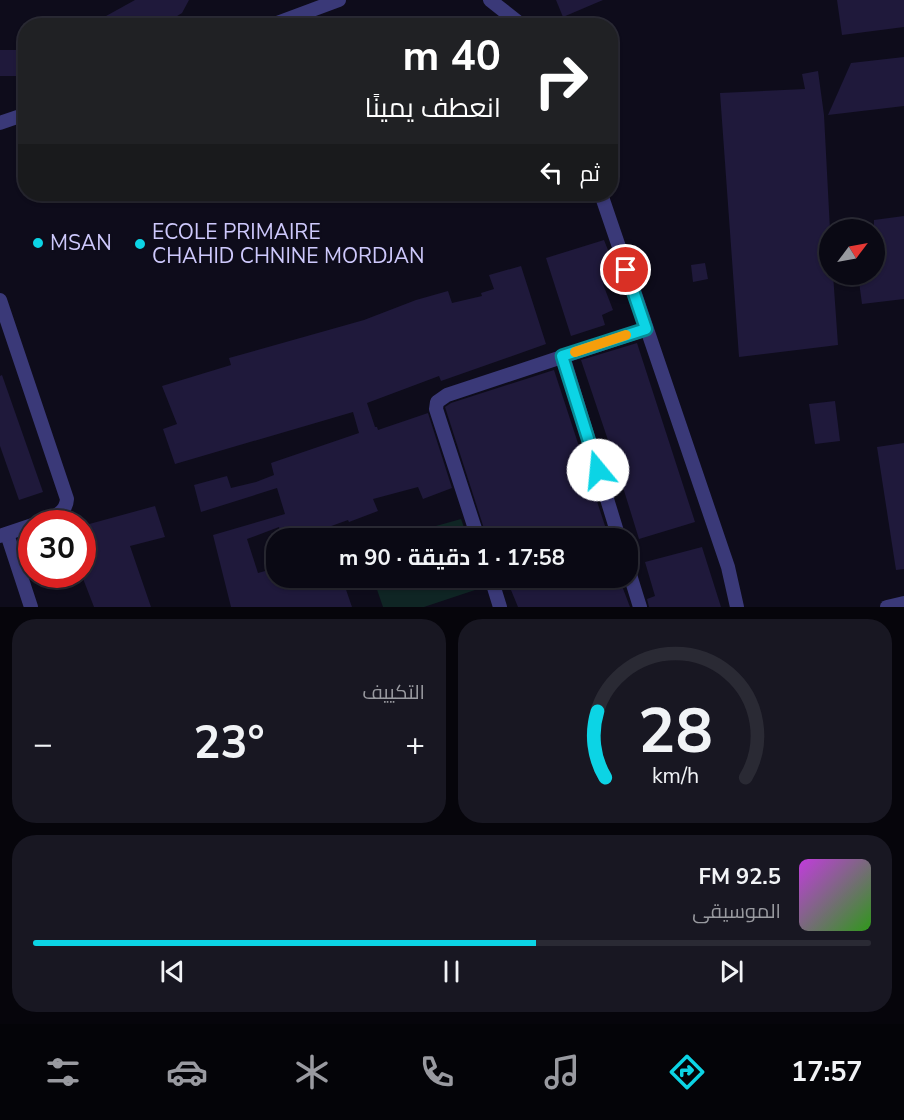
<!DOCTYPE html>
<html lang="ar">
<meta charset="utf-8">
<style>
:root{--surface:#0a0914;--page:#181722;--text:#f1f3f6;--muted:#999aa0;--line:#2a2a34;--accent:#0cd4e5}
body{margin:0;font-family:"Nunito Sans",Cairo,sans-serif;background:var(--page);color:var(--text);direction:rtl;height:100vh;display:flex;flex-direction:column;font-size:22px;white-space:nowrap}
*{box-sizing:border-box;margin:0}
p{font-size:20px;color:var(--muted)}
.icon{flex:none;width:33px;height:33px;fill:none;stroke:currentColor;stroke-width:2;stroke-linecap:round;stroke-linejoin:round}
.map{position:relative;height:607px;overflow:hidden;direction:ltr}
.panel{display:flex;flex-direction:column;gap:12px;padding:12px;background:#06050b;flex:1}
.panel>*{flex:none}
.top-card{position:absolute;left:18px;top:18px;width:600px;height:183px;border-radius:24px;box-shadow:0 2px 4px #0004,0 0 0 2px var(--line);direction:rtl;background:#202124;color:#fff;overflow:hidden}
.needle{width:39px;rotate:58deg}
.fabs{position:absolute;left:819px;top:219px;display:grid;gap:12px}
.fabs a{display:grid;place-items:center;width:66px;height:66px;border-radius:50%;background:var(--surface);box-shadow:0 2px 4px #0004,0 0 0 2px var(--line);font-size:30px}
.speed{position:absolute;left:18px;top:510px;display:flex;gap:12px;font-size:30px;font-weight:700;text-align:center}
.speed>*{display:grid;place-content:center;width:78px;height:78px;border-radius:50%;background:var(--surface);box-shadow:0 2px 4px #0004,0 0 0 2px var(--line);line-height:1}
.speed .limit{border:9px solid #d22;background:#fff;color:#111}
.pin{position:absolute;display:grid;place-items:center;width:51px;height:51px;color:#fff;margin:-26px;border:3px solid #fff;border-radius:50%;box-shadow:0 2px 6px #0007}
.me{position:absolute;width:66px;margin:-33px;rotate:343deg;stroke-linejoin:round;filter:drop-shadow(0 0 4px #0008)}
.turn{display:flex;align-items:center;gap:21px;height:126px;padding:0 18px;font-size:27px}
.turn .icon{width:78px;height:78px;stroke-width:2.5}
.turn b{display:block;font-size:42px;line-height:51px}
.then{display:flex;align-items:center;height:57px;padding:0 18px;background:#0003;gap:12px;font-size:22px}
.big{font-size:45px;font-weight:700;line-height:1.1}
.panel .tile{flex:1;display:flex;flex-direction:column;justify-content:center;gap:9px;min-width:0;padding:0 21px;border-radius:24px;background:var(--page)}
.panel .dial{align-items:center;gap:0}
.dial svg{height:156px;overflow:visible;fill:none;stroke:var(--line);stroke-width:7;stroke-linecap:round;text-anchor:middle}
.dial text{fill:var(--text);stroke:none}
.song{display:flex;align-items:center;gap:18px}
.cover{width:72px;height:72px;border-radius:9px;background:linear-gradient(135deg,hsl(290 70% 55%),hsl(110 70% 35%))}
.played{height:6px;border-radius:3px;background:linear-gradient(90deg,var(--accent) 60%,var(--line) 60%)}
.keys{display:flex;justify-content:space-around;direction:ltr}
.heat{display:flex;justify-content:space-between;align-items:center;font-size:33px;direction:ltr}
.panel .tiles{flex:1;display:grid;gap:12px;grid-template-columns:1fr 1fr}
.tile:last-child{grid-column:span 2}
.trip{position:absolute;left:266px;top:528px;width:372px;height:60px;border-radius:24px;background:var(--surface);box-shadow:0 2px 4px #0004,0 0 0 2px var(--line);font-weight:700;line-height:60px;text-align:center;direction:rtl}
.menu{display:flex;height:96px;justify-content:space-around;align-items:center;background:#040408;color:var(--muted)}
.menu .icon{width:42px;height:42px}
.menu .selected{color:var(--accent)}
.menu b{font-size:27px;color:var(--text)}
.map>svg:first-child{display:block}
.green{fill:#0f2524}
.building{fill:#1f193b}
.lines{fill:none;stroke-linecap:round;stroke-linejoin:round}
.minor{stroke:#3a3978;stroke-width:14}
.route-casing{stroke:#088a95;stroke-width:15}
.route{stroke:#0cd4e5;stroke-width:10}
.slow{stroke:#f59e0b;stroke-width:10}
.poi-dot{fill:#0cd4e5;stroke:#0e0c1b;stroke-width:2}
.labels{text-anchor:middle;stroke-width:4.5;stroke-linejoin:round;paint-order:stroke}
.poi-label{font-size:21px;fill:#cec9fc;stroke:#0e0c1b;text-anchor:start}
</style>
<div class="map">
<svg width="904" height="607" viewBox="0 0 904 607">
<rect width="100%" height="100%" fill="#0e0c1b"/>
<g class="green">
<path d="M 461,519 L 468,538 L 393,538 Z"/>
<path d="M 373,578 L 481,578 L 484,587 L 424,607 L 383,607 Z"/>
</g>
<g class="building">
<path d="M 135,0 L 189,0 L 182,13 L 161,26 L 88,26 Z"/>
<path d="M 556,0 L 603,0 L 563,17 Z"/>
<path d="M 837,0 L 904,0 L 904,27 L 842,35 Z"/>
<rect x="0" y="50" width="26" height="26"/>
<path d="M 904,57 L 904,106 L 828,115 L 851,63 Z"/>
<path d="M 818,71 L 824,115 L 830,230 L 830,274 L 833,274 L 838,345 L 739,357 L 720,93 L 805,89 L 802,74 Z"/>
<path d="M 904,216 L 904,299 L 862,304 L 858,274 L 874,274 L 874,220 Z"/>
<path d="M 604,240 L 619,278 L 603,284 L 613,310 L 602,315 L 605,325 L 571,336 L 546,258 Z"/>
<path d="M 705,263 L 708,279 L 693,282 L 691,265 Z"/>
<path d="M 521,266 L 546,344 L 441,381 L 439,376 L 367,403 L 375,427 L 377,427 L 378,430 L 428,413 L 452,488 L 423,499 L 418,487 L 373,499 L 378,511 L 349,522 L 348,520 L 298,538 L 296,538 L 291,528 L 280,531 L 279,527 L 247,539 L 258,573 L 276,568 L 276,578 L 342,578 L 352,607 L 231,607 L 213,535 L 285,514 L 277,488 L 201,512 L 194,485 L 227,476 L 231,488 L 256,482 L 274,475 L 271,463 L 359,433 L 353,412 L 175,464 L 163,429 L 177,424 L 162,386 L 231,365 L 229,358 L 364,320 L 416,300 L 448,291 L 452,303 L 482,296 L 481,293 L 494,289 L 489,275 Z"/>
<path d="M 637,343 L 695,522 L 639,539 L 613,455 L 581,360 Z"/>
<path d="M 554,370 L 609,538 L 487,538 L 445,407 L 451,403 Z"/>
<path d="M 2,375 L 43,492 L 19,500 L 0,446 L 0,376 Z"/>
<path d="M 835,401 L 840,441 L 815,444 L 809,404 Z"/>
<path d="M 904,443 L 904,569 L 896,570 L 877,447 Z"/>
<path d="M 155,506 L 165,537 L 130,546 L 151,607 L 94,607 L 82,576 L 82,526 Z"/>
<path d="M 702,547 L 721,607 L 649,607 L 647,599 L 655,596 L 645,562 Z"/>
<path d="M 506,578 L 579,578 L 581,585 L 603,578 L 619,578 L 630,607 L 518,607 Z"/>
</g>
<g class="lines">
<g class="minor">
<path d="M 490,0 L 523,26"/>
<path d="M 269,26 L 339,0"/>
<path d="M 0,123 L 26,114"/>
<path d="M 601,194 L 728,567 L 737,607"/>
<path d="M 0,300 L 67,499 C 66,516 48,518 35,524"/>
<path d="M 563,356 L 619,538"/>
<path d="M 7,534 L 31,607"/>
<path d="M 0,536 L 32,525"/>
<path d="M 478,538 L 436,409 L 437,402 L 447,395 L 646,329"/>
<path d="M 627,565 L 640,607"/>
<path d="M 491,578 L 500,607"/>
<path d="M 887,607 L 904,603"/>
</g>
</g>
<g class="lines">
<g class="route-casing">
<path id="route" d="M 598,470 L 562,356 L 646,329 L 626,270"/>
</g>
<use href="#route" class="route"/>
<path class="slow" d="M 575,352 L 626,335"/>
</g>
<g class="poi-dot">
<circle cx="38" cy="243" r="6"/>
<circle cx="140" cy="244" r="6"/>
</g>
<g class="labels">
<g class="poi-label">
<text x="152" y="239">ECOLE PRIMAIRE<tspan x="152" dy="24">CHAHID CHNINE MORDJAN</tspan></text>
<text x="50" y="250">MSAN</text>
</g>
</g>
</svg>
<div class="fabs">
<a><svg class="needle" viewBox="-14 -14 28 28"><path d="M0-13l5 13h-10z" fill="#e53935"/><path d="M0 13l5-13h-10z" fill="#999aa0"/></svg></a>
</div>
<div class="speed"><div class="limit">30</div></div>
<div class="pin" style="left:626px;top:270px;background:#d93025"><svg class="icon" aria-label="arrive" viewBox="0 0 24 24"><path d="M6 21V4h12l-3 4 3 4H6"/></svg></div>
<svg class="me" style="left:598px;top:470px" viewBox="-20 -20 40 40"><circle r="19" fill="#fff"/><path d="M0-13L10 11 0 6-10 11z" fill="#0cd4e5"/></svg>
<div class="trip">17:58 · 1 دقيقة · 90 m</div>
<div class="top-card">
<div class="turn"><svg class="icon" aria-label="right" viewBox="0 0 24 24"><path d="M7 20v-9h11M14 6l5 5-5 5"/></svg><div><b>40 m</b>انعطف يمينًا</div></div>
<div class="then">ثم<svg class="icon" aria-label="left" viewBox="0 0 24 24"><path d="M17 20v-9H6M10 6l-5 5 5 5"/></svg></div>
</div>
</div>
<section class="panel">
<div class="tiles">
<div class="tile dial"><svg viewBox="0 0 100 80">
<path d="M14 69A42 42 0 1 1 86 69"/>
<path d="M14 69A42 42 0 0 1 10 35" stroke="#0cd4e5"/>
<text x="50" y="56" font-size="32" font-weight="700">28</text>
<text x="50" y="72" font-size="11">km/h</text>
</svg></div>
<div class="tile"><p>التكييف</p>
<div class="heat"><a>−</a><b class="big">23°</b><a>+</a></div>
</div>
<div class="tile">
<div class="song"><i class="cover"></i><div><b>92.5 FM</b><p>الموسيقى</p></div></div>
<div class="played"></div>
<div class="keys"><svg class="icon" aria-label="previous" viewBox="0 0 24 24"><path d="M18 5L8 12l10 7zM5 5v14"/></svg><svg class="icon" aria-label="pause" viewBox="0 0 24 24"><path d="M8 5v14M16 5v14"/></svg><svg class="icon" aria-label="next" viewBox="0 0 24 24"><path d="M6 5l10 7-10 7zM19 5v14"/></svg></div>
</div>
</div>
</section>
<nav class="menu">
<b>17:57</b>
<svg class="icon selected" aria-label="directions" viewBox="0 0 24 24"><path d="M12 3l9 9-9 9-9-9zM9 14v-3h6M13 9l2 2-2 2"/></svg>
<svg class="icon" aria-label="music" viewBox="0 0 24 24"><path d="M9 18V5l10-2v13"/><circle cx="6" cy="18" r="3"/><circle cx="16" cy="16" r="3"/></svg>
<svg class="icon" aria-label="phone" viewBox="0 0 24 24"><path d="M5 4h4l2 5-3 2q2 4 5 5l2-3 5 2v4C11 20 4 13 5 4z"/></svg>
<svg class="icon" aria-label="climate" viewBox="0 0 24 24"><path d="M12 3v18M4 7l16 10M4 17L20 7"/></svg>
<svg class="icon" aria-label="car" viewBox="0 0 24 24"><path d="M5 17H2v-5l4-1 3-4h7l3 4 3 1v5h-3M9 17h6M6 11h13"/><circle cx="7" cy="17" r="2"/><circle cx="17" cy="17" r="2"/></svg>
<svg class="icon" aria-label="filters" viewBox="0 0 24 24"><path d="M4 7h16M4 17h16"/><circle cx="9" cy="7" r="2"/><circle cx="15" cy="17" r="2"/></svg>
</nav>
